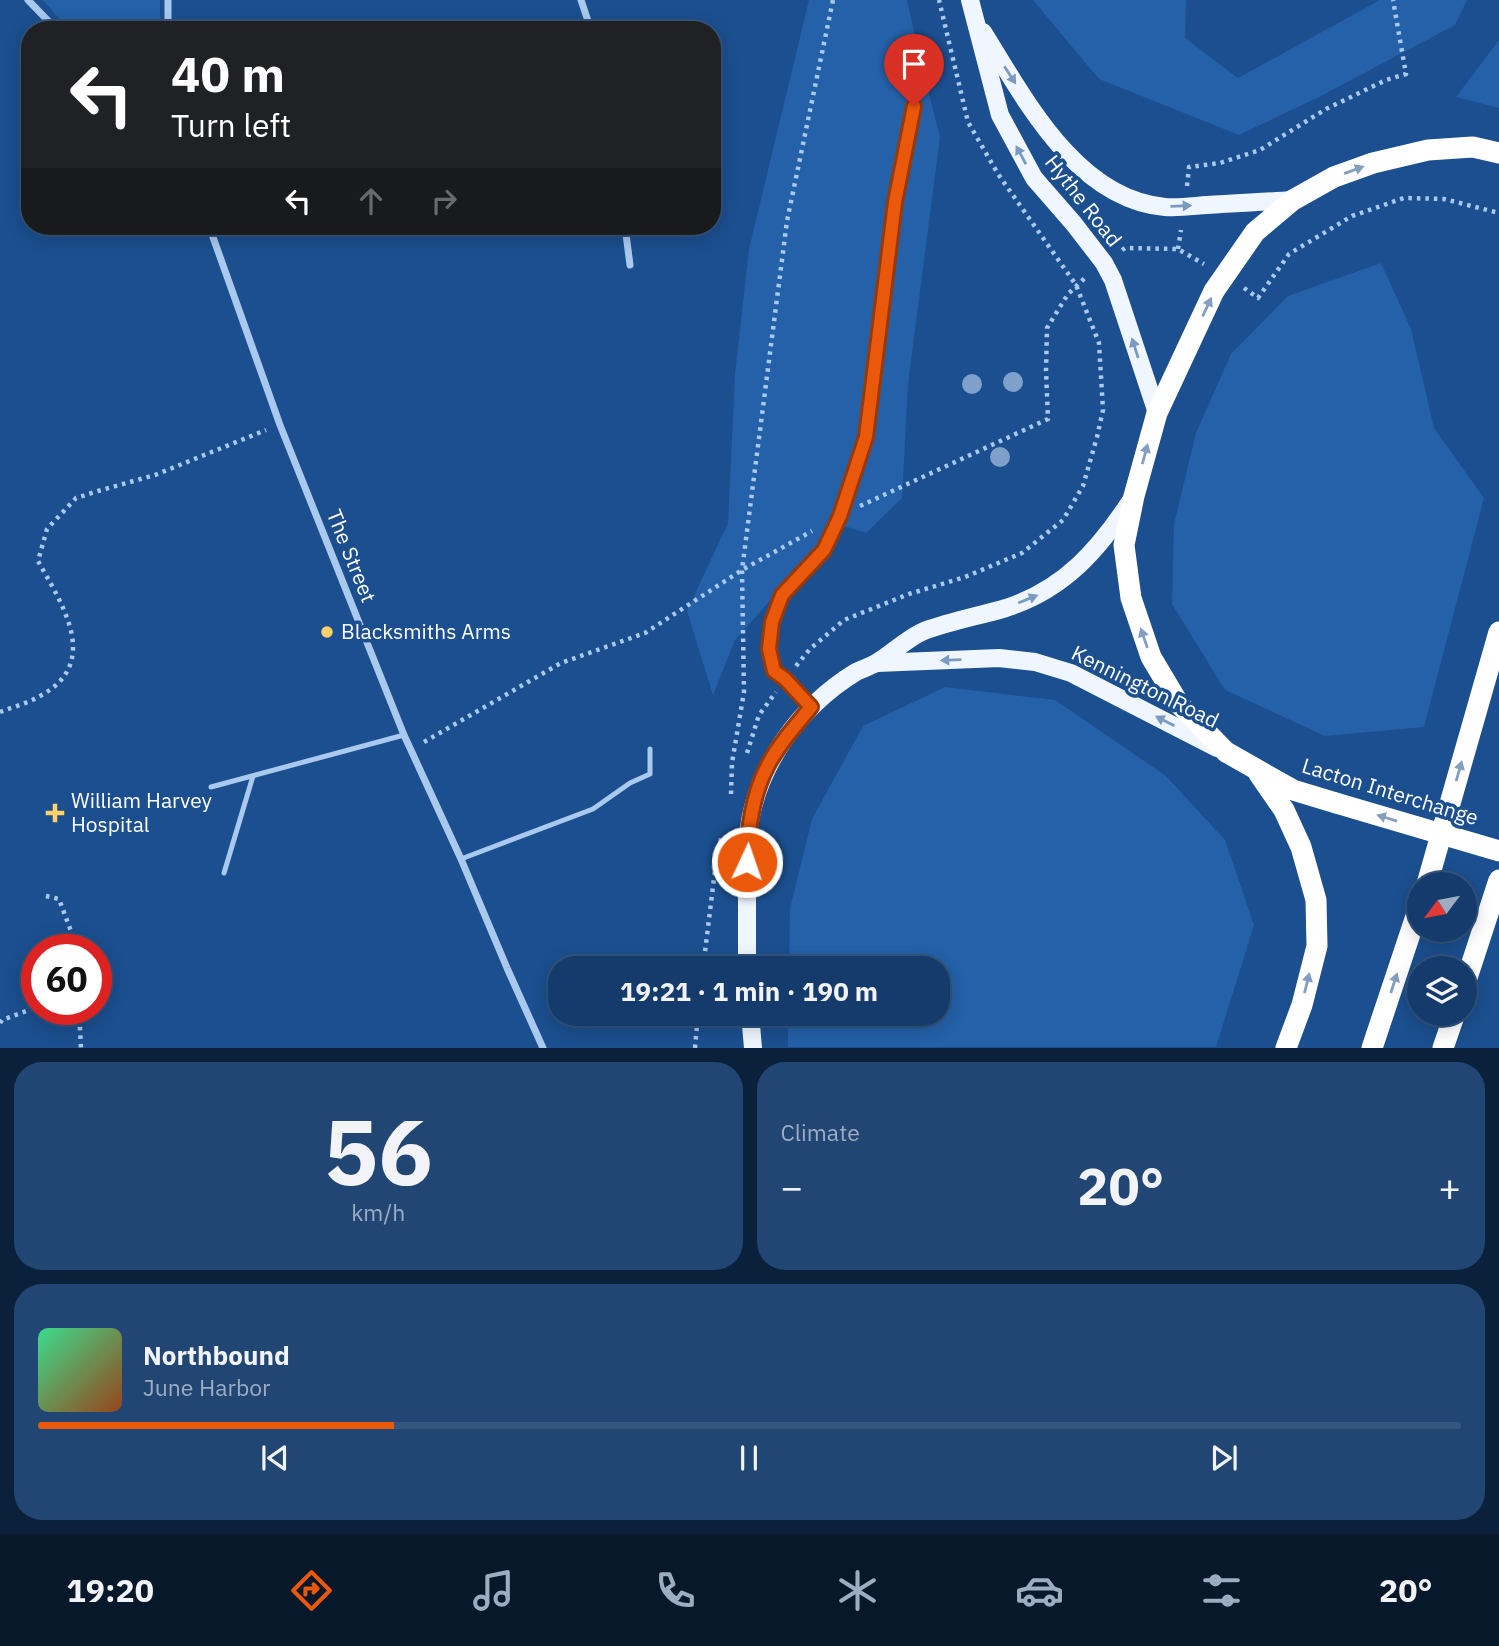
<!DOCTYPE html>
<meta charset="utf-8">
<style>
:root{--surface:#143b6b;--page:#214673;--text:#f1f3f6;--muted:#9dadc1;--line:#33557e;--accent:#ea580c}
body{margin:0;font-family:"IBM Plex Sans",sans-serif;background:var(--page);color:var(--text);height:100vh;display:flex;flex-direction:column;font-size:26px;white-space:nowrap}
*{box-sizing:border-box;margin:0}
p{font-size:23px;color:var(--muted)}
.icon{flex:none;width:38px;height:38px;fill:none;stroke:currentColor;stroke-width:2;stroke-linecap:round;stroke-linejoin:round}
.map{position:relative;height:1048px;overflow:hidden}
.sheet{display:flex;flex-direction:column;gap:14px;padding:14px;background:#0b203b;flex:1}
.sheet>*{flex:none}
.banner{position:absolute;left:21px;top:21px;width:700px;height:214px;border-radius:28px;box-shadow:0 4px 18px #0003,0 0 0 2px var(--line);background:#202124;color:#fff;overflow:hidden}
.needle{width:46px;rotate:238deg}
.buttons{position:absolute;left:1407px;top:872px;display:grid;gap:14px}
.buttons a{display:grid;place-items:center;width:70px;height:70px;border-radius:50%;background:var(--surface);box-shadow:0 4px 18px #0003,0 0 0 2px var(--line);font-size:35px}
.speed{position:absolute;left:21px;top:934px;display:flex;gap:14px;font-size:35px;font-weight:700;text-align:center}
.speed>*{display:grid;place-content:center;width:91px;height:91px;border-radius:50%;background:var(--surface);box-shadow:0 4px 18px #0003,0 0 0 2px var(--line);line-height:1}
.speed .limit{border:10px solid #d22;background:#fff;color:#111}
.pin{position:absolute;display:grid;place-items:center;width:60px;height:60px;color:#fff;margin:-72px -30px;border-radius:50% 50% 50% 0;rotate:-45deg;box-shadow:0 0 7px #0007}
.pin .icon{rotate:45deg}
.me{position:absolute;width:77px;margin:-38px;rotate:3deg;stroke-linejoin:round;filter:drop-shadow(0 0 5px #0008)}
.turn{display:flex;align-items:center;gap:24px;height:147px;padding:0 35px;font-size:32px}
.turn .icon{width:91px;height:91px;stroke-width:2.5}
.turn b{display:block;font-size:49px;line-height:60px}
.lanes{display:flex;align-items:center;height:66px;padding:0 35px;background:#0003;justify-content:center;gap:35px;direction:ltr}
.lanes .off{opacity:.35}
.big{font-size:52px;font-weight:800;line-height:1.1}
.sheet .card{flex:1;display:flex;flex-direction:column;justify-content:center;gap:10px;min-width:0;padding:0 24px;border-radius:28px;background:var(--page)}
.sheet .dial{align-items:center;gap:0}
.dial b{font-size:91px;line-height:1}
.song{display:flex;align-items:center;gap:21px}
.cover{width:84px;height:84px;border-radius:10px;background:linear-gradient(135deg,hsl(150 70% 55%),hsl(20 70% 35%))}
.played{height:7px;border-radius:4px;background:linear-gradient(90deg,var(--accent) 25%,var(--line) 25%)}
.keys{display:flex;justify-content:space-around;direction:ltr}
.heat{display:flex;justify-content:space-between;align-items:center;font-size:38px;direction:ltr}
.sheet .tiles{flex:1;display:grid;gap:14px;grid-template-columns:1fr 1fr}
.card:last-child{grid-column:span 2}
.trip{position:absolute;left:548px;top:956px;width:402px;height:70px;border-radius:28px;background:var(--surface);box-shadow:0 4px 18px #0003,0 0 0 2px var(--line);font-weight:800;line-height:70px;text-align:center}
.tab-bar{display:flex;height:112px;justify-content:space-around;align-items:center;background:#08182b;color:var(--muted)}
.tab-bar .icon{width:49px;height:49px}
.tab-bar .current{color:var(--accent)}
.tab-bar b{font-size:32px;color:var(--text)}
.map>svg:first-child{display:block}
.green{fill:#2461a8}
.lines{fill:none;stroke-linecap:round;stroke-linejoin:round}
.path{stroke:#a9c9ee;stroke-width:4.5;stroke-dasharray:3.5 5;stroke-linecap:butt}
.lane{stroke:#a9c9ee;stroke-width:5}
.street{stroke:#a9c9ee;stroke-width:7}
.primary{stroke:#f0f6ff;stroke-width:18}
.highway{stroke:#fff;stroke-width:21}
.highway-bridge{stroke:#fff;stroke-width:21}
.tree{fill:#7ea0ca}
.oneway{fill:#7b9ac1}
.oneway2{fill:#829ec1}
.route-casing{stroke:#983908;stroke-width:18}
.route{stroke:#ea580c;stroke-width:12}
.poi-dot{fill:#ffd166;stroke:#1b4f8f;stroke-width:2.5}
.labels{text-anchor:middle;stroke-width:7;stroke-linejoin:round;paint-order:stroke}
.street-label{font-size:21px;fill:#fff;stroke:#1b4f8f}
.poi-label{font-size:21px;fill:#fff;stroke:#1b4f8f;text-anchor:start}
</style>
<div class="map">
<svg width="1499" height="1048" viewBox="0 0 1499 1048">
<rect width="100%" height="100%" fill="#1b4f8f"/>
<g class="green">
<path d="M 43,0 L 160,0 L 160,30 L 69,30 Z"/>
<path d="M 809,0 L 907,0 L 922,67 L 940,137 L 908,384 L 902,498 L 866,533 L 838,524 L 735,640 L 713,695 L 687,611 L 728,523 L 735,374 L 749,249 Z"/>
<path d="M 1033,0 L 1186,0 L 1185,38 L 1238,78 L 1380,0 L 1467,0 L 1455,25 L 1319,97 L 1239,135 L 1099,79 Z"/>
<path d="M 1499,40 L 1499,108 L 1456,97 Z"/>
<path d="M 1381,263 L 1411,329 L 1434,428 L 1484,498 L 1424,727 L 1325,736 L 1225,690 L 1172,604 L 1174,524 L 1196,433 L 1231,354 L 1288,296 Z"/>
<path d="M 945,687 L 1055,700 L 1166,776 L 1225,840 L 1254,925 L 1216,1047 L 788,1047 L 788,1013 L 938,1013 L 938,968 L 789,968 L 790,908 L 812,819 L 863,726 Z"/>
</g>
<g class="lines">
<g class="path">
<path d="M 1187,186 L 1189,167 L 1220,163 L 1260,150 L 1326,109 L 1386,80 L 1406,74 L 1393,0"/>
<path d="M 1178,249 L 1181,230"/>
<path d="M 1122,250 L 1125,248 L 1178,249 L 1204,264"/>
<path d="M 1244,288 L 1258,298 L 1289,254 L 1352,216 L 1404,198 L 1444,199 L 1499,213"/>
<path d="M 860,506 L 1048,419 L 1046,371 L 1047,328 L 1068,294 L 1087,276"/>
<path d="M 796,666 L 810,649 L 844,620 L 909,594 L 965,577 L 1022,553 L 1063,520 L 1083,486 L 1097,437 L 1103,410 L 1099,343 L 1076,285 L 998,174 L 968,122 L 939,0"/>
<path d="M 0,712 C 13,707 28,703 40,696 C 102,663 62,604 38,561 L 47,529 L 76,498 L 98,491 L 155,475 L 266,430"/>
<path d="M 424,742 L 561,663 L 645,633 L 742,570 L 812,531"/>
<path d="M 747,753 L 759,715 L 776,692"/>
<path d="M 731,794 L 732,763 L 744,692 L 742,570 L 787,221 L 833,0"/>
<path d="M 46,896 L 59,899 L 78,950"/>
<path d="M 703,968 L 717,854 L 722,835"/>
<path d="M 79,1010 L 81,1048"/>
<path d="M 0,1023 L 2,1020 L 37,1007"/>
<path d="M 695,1048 L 698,1013"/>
</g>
<g class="lane">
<path d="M 809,705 L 785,679 L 774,671 L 769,649 L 772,623 L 782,595 L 823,550 L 840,515 L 866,437 L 895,203 L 914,106"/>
<path d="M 211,787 L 404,735"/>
<path d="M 461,859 L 593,809 L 630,783 L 650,774 L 650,749"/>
<path d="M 224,873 L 253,776"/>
</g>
<g class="street">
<path d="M 28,0 L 57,30"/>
<path d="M 168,0 L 168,30"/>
<path d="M 581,0 L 591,30"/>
<path d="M 209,226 L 280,425 L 404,735 L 461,859 L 507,968 L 543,1048"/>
<path d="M 625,226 L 630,265"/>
</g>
<g class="primary">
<path d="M 970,0 L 1000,115 L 1034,178 L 1074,224 L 1104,263 L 1113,280 L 1157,413"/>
<path d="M 983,32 C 1025,99 1076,199 1165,207 C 1179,208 1193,206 1207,205 C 1236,203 1264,202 1293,200"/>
<path d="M 877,663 L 999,658 L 1035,662 L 1071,673 L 1217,748"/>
<path d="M 747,968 C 747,938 747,907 747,877 C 747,863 746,849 748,835 C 755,767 799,707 856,672 C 862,669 869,667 876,663 C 892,654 907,638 924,631 C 951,621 979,616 1006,608 C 1065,589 1099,549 1132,499"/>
<path d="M 750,1013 L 753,1048"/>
</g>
<g class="highway">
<path d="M 1259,774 L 1284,810 L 1301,847 L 1316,900 L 1317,946 L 1302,1005 L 1286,1048"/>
<path d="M 1336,803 L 1293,790 L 1226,752 L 1179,704 L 1151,657 L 1131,598 L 1124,545 L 1134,496 L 1157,413 L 1214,291 L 1255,232 L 1293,200 L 1334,177 L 1373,163 L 1428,150 L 1473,147 L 1499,153"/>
<path d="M 1427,884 L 1499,632"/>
<path d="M 1465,984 L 1499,880"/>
<path d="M 1372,1048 L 1419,907"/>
<path d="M 1443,1048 L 1455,1013"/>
</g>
<path class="highway-bridge" d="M 1336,803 L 1499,851"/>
</g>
<g class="tree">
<circle cx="1013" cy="382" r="10"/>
<circle cx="972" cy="384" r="10"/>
<circle cx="1000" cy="457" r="10"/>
</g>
<defs><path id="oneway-solid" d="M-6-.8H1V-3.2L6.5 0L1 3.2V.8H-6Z" transform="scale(1.75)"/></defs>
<g class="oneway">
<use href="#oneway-solid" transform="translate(1010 75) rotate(57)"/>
<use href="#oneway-solid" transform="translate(1021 155) rotate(-118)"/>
<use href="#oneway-solid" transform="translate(1181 206) rotate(-2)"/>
<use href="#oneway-solid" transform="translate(1135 348) rotate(-108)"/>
<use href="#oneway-solid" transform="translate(1028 599) rotate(-22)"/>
<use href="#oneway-solid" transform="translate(951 660) rotate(178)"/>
<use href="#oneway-solid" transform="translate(1165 721) rotate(-153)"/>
</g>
<g class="oneway2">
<use href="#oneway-solid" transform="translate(1354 170) rotate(-20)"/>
<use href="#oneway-solid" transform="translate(1207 307) rotate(-65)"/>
<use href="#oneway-solid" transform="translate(1145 454) rotate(-75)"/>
<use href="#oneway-solid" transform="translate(1144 638) rotate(-109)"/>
<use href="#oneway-solid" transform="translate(1459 771) rotate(-74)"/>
<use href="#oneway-solid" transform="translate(1387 818) rotate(-163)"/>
<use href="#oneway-solid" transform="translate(1307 983) rotate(-76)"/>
<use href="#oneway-solid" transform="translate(1394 983) rotate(-72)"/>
</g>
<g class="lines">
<g class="route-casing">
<path id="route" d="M 747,862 C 748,829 752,795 768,765 C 779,744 796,725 811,707 L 785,679 L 774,671 L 769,649 L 772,622 L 782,595 L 824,550 L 840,516 L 866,437 L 895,202 L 914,106"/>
</g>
<use href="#route" class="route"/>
</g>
<g class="poi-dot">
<circle cx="327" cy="632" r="7"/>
<path d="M51.5 802.5h7v7h7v7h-7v7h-7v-7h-7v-7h7z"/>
</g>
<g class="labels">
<g class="street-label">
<text transform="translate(1083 201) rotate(52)" y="7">Hythe Road</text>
<text transform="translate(351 556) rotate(68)" y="7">The Street</text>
<text transform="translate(1145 687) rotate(26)" y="7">Kennington Road</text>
<text transform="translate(1390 792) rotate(17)" y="7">Lacton Interchange</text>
</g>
<g class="poi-label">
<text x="341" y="639">Blacksmiths Arms</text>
<text x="71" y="808">William Harvey<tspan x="71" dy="24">Hospital</tspan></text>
</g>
</g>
</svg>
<div class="buttons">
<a><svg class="needle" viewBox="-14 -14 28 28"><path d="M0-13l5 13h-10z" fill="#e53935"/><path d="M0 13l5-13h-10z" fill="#9dadc1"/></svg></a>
<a><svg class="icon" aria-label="layers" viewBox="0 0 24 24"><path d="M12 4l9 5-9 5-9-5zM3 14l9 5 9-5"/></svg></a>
</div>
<div class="speed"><div class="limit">60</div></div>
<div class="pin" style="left:914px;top:106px;background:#d93025"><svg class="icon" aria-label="arrive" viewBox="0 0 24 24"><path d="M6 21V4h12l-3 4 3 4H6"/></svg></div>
<svg class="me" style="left:747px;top:862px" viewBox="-20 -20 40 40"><circle r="17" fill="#ea580c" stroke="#fff" stroke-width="3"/><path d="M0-11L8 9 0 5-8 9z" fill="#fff"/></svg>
<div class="trip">19:21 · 1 min · 190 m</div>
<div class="banner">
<div class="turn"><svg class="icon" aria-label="left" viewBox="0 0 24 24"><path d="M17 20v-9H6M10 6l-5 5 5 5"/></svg><div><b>40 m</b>Turn left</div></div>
<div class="lanes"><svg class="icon" aria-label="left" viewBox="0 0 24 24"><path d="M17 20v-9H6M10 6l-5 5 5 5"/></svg><svg class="icon off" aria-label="ahead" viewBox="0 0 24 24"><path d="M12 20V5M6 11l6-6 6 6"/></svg><svg class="icon off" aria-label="right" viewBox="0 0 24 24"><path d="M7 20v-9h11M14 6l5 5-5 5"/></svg></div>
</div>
</div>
<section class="sheet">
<div class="tiles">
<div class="card dial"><b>56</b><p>km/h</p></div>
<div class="card"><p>Climate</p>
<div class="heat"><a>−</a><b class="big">20°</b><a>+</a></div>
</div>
<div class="card">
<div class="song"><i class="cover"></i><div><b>Northbound</b><p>June Harbor</p></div></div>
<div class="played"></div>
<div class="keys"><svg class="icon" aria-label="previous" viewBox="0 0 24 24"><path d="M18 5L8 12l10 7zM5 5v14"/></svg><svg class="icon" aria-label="pause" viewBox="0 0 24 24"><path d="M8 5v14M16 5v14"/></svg><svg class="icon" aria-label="next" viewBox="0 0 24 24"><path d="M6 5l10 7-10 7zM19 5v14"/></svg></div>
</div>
</div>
</section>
<nav class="tab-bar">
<b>19:20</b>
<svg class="icon current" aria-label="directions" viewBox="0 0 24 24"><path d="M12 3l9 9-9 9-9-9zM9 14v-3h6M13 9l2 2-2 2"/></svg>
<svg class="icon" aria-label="music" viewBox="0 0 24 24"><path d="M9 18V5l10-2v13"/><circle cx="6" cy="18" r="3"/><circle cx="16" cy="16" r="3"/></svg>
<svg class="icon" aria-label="phone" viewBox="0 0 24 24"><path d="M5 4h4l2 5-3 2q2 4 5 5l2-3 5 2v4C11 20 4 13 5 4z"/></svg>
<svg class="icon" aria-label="climate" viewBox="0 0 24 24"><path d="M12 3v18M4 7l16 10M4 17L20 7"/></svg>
<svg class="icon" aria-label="car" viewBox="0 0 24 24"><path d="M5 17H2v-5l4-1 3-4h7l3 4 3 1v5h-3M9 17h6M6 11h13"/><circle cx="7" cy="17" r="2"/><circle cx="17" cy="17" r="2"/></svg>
<svg class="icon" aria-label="filters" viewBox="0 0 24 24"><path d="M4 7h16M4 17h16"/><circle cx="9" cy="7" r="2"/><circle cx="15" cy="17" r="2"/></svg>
<b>20°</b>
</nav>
